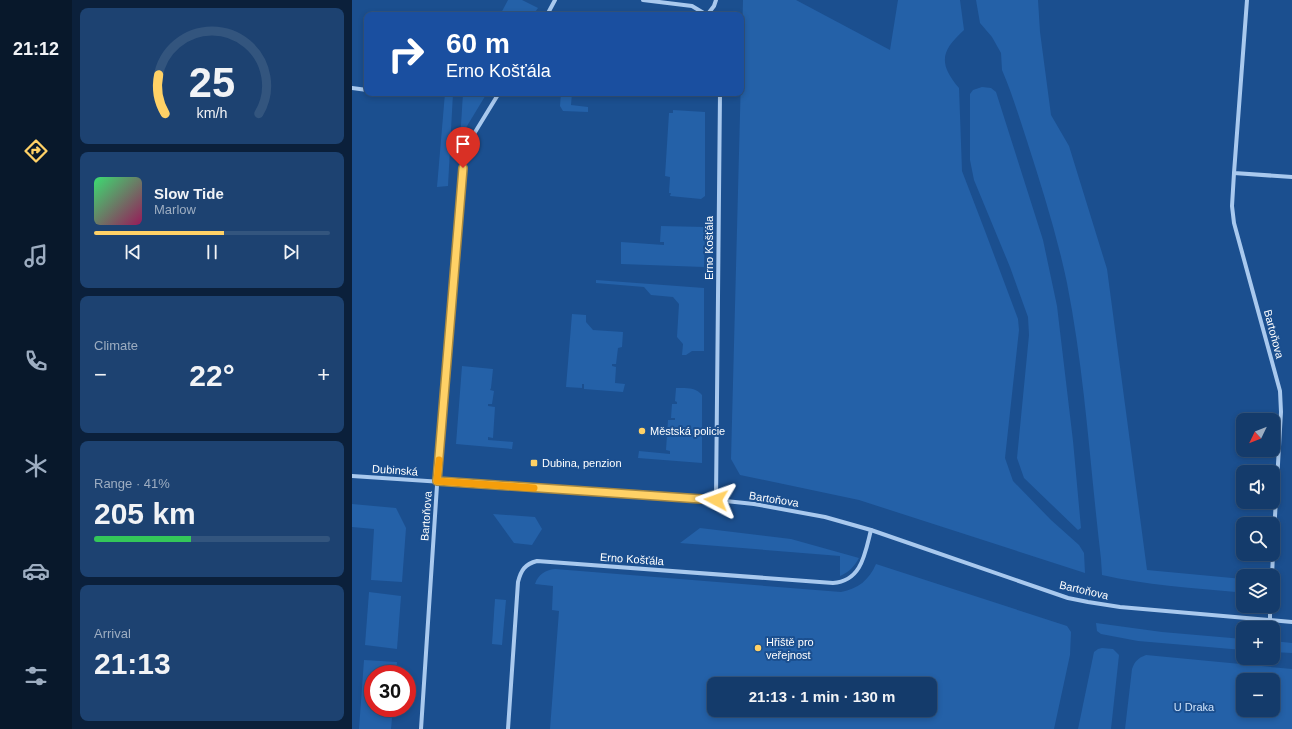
<!DOCTYPE html>
<meta charset="utf-8">
<style>
:root{--surface:#143b6b;--page:#1d4271;--text:#f1f3f6;--muted:#9dadc1;--line:#33557e;--accent:#ffd166}
body{margin:0;font-family:Arial,sans-serif;background:var(--page);color:var(--text);height:100vh;display:flex;flex-direction:column;font-size:15px;white-space:nowrap}
*{box-sizing:border-box;margin:0}
p{font-size:13px;color:var(--muted)}
.icon{flex:none;width:22px;height:22px;fill:none;stroke:currentColor;stroke-width:2;stroke-linecap:round;stroke-linejoin:round}
.map{position:relative;flex:1;overflow:hidden}
.side{display:flex;flex-direction:column;gap:8px;padding:8px;background:#0b203b;width:280px}
.side>*{flex:none}
.top-card{position:absolute;left:12px;top:12px;width:380px;height:84px;border-radius:8px;box-shadow:0 2px 6px #0003,0 0 0 1px var(--line);background:#1a4fa0;color:#fff;overflow:hidden}
.needle{width:26px;rotate:227deg}
.tools{position:absolute;left:884px;top:413px;display:grid;gap:8px}
.tools a{display:grid;place-items:center;width:44px;height:44px;border-radius:8px;background:var(--surface);box-shadow:0 2px 6px #0003,0 0 0 1px var(--line);font-size:20px}
.speed{position:absolute;left:12px;top:665px;display:flex;gap:8px;font-size:20px;font-weight:700;text-align:center}
.speed>*{display:grid;place-content:center;width:52px;height:52px;border-radius:50%;background:var(--surface);box-shadow:0 2px 6px #0003,0 0 0 1px var(--line);line-height:1}
.speed .limit{border:6px solid #d22;background:#fff;color:#111}
.pin{position:absolute;display:grid;place-items:center;width:34px;height:34px;color:#fff;margin:-41px -17px;border-radius:50% 50% 50% 0;rotate:-45deg;box-shadow:0 0 4px #0007}
.pin .icon{rotate:45deg}
.me{position:absolute;width:44px;margin:-22px;rotate:274deg;stroke-linejoin:round;filter:drop-shadow(0 0 3px #0008)}
.turn{display:flex;align-items:center;gap:14px;height:84px;padding:0 16px;font-size:18px}
.turn .icon{width:52px;height:52px;stroke-width:2.5}
.turn b{display:block;font-size:28px;line-height:34px}
.big{font-size:30px;font-weight:700;line-height:1.1}
.side .card{flex:1;display:flex;flex-direction:column;justify-content:center;gap:6px;min-width:0;padding:0 14px;border-radius:8px;background:var(--page)}
.side .dial{align-items:center;gap:0}
.dial svg{height:104px;overflow:visible;fill:none;stroke:var(--line);stroke-width:7;stroke-linecap:round;text-anchor:middle}
.dial text{fill:var(--text);stroke:none}
.song{display:flex;align-items:center;gap:12px}
.cover{width:48px;height:48px;border-radius:6px;background:linear-gradient(135deg,hsl(140 70% 55%),hsl(330 70% 35%))}
.played{height:4px;border-radius:2px;background:linear-gradient(90deg,var(--accent) 55%,var(--line) 55%)}
.keys{display:flex;justify-content:space-around;direction:ltr}
.heat{display:flex;justify-content:space-between;align-items:center;font-size:22px;direction:ltr}
.charge{height:6px;border-radius:3px;background:linear-gradient(90deg,#34c759 41%,var(--line) 0)}
.trip{position:absolute;left:355px;top:677px;width:230px;height:40px;border-radius:8px;background:var(--surface);box-shadow:0 2px 6px #0003,0 0 0 1px var(--line);font-weight:700;line-height:40px;text-align:center}
main{display:flex;flex:1;min-height:0}
.tabs{display:flex;flex-direction:column;width:72px;justify-content:space-around;align-items:center;background:#08182b;color:var(--muted)}
.tabs .icon{width:28px;height:28px}
.tabs .selected{color:var(--accent)}
.tabs b{font-size:18px;color:var(--text)}
.map>svg:first-child{display:block}
.green{fill:#2461a8;fill-rule:evenodd}
.lines{fill:none;stroke-linecap:round;stroke-linejoin:round}
.street{stroke:#a9c9ee;stroke-width:4}
.route-casing{stroke:#a68842;stroke-width:10}
.route{stroke:#ffd166;stroke-width:7}
.slow{stroke:#f59e0b;stroke-width:7}
.poi-dot{fill:#ffd166;stroke:#1b4f8f;stroke-width:1.5}
.labels{text-anchor:middle;stroke-width:4;stroke-linejoin:round;paint-order:stroke}
.street-label{font-size:11px;fill:#fff;stroke:#1b4f8f}
.poi-label{font-size:11px;fill:#fff;stroke:#1b4f8f;text-anchor:start}
.park-label{font-size:11px;fill:#cfe3fa;stroke:#1b4f8f}
</style>
<main>
<nav class="tabs">
<b>21:12</b>
<svg class="icon selected" aria-label="directions" viewBox="0 0 24 24"><path d="M12 3l9 9-9 9-9-9zM9 14v-3h6M13 9l2 2-2 2"/></svg>
<svg class="icon" aria-label="music" viewBox="0 0 24 24"><path d="M9 18V5l10-2v13"/><circle cx="6" cy="18" r="3"/><circle cx="16" cy="16" r="3"/></svg>
<svg class="icon" aria-label="phone" viewBox="0 0 24 24"><path d="M5 4h4l2 5-3 2q2 4 5 5l2-3 5 2v4C11 20 4 13 5 4z"/></svg>
<svg class="icon" aria-label="climate" viewBox="0 0 24 24"><path d="M12 3v18M4 7l16 10M4 17L20 7"/></svg>
<svg class="icon" aria-label="car" viewBox="0 0 24 24"><path d="M5 17H2v-5l4-1 3-4h7l3 4 3 1v5h-3M9 17h6M6 11h13"/><circle cx="7" cy="17" r="2"/><circle cx="17" cy="17" r="2"/></svg>
<svg class="icon" aria-label="filters" viewBox="0 0 24 24"><path d="M4 7h16M4 17h16"/><circle cx="9" cy="7" r="2"/><circle cx="15" cy="17" r="2"/></svg>
</nav>
<section class="side">
<div class="card dial"><svg viewBox="0 0 100 80">
<path d="M14 69A42 42 0 1 1 86 69"/>
<path d="M14 69A42 42 0 0 1 9 39" stroke="#ffd166"/>
<text x="50" y="56" font-size="32" font-weight="700">25</text>
<text x="50" y="72" font-size="11">km/h</text>
</svg></div>
<div class="card">
<div class="song"><i class="cover"></i><div><b>Slow Tide</b><p>Marlow</p></div></div>
<div class="played"></div>
<div class="keys"><svg class="icon" aria-label="previous" viewBox="0 0 24 24"><path d="M18 5L8 12l10 7zM5 5v14"/></svg><svg class="icon" aria-label="pause" viewBox="0 0 24 24"><path d="M8 5v14M16 5v14"/></svg><svg class="icon" aria-label="next" viewBox="0 0 24 24"><path d="M6 5l10 7-10 7zM19 5v14"/></svg></div>
</div>
<div class="card"><p>Climate</p>
<div class="heat"><a>−</a><b class="big">22°</b><a>+</a></div>
</div>
<div class="card"><p>Range · 41%</p><b class="big">205 km</b><div class="charge"></div></div>
<div class="card"><p>Arrival</p><b class="big">21:13</b></div>
</section>
<div class="map">
<svg width="940" height="729" viewBox="0 0 940 729">
<rect width="100%" height="100%" fill="#1b4f8f"/>
<g class="green">
<path d="M 156,0 L 170,0 L 186,8 L 181,15 L 148,15 Z"/>
<path d="M 391,0 L 444,0 L 538,50 L 546,0 L 608,0 L 612,30 C 589,51 586,63 607,88 L 610,171 L 633,231 L 666,319 L 667,330 L 653,458 L 661,481 L 699,520 L 727,545 L 732,553 L 733,573 L 507,500 L 388,475 L 379,459 Z"/>
<path d="M 624,0 L 686,0 L 688,32 L 699,115 L 717,146 L 755,269 L 795,570 L 891,579 L 890,590 L 884,592 C 839,588 794,585 750,575 L 749,559 C 738,467 733,374 715,283 C 705,235 690,188 675,141 C 667,117 660,93 650,70 L 649,53 L 640,37 L 628,23 Z"/>
<path d="M 630,87 L 639,88 L 644,92 L 691,240 L 705,306 L 721,441 L 729,528 L 726,530 L 672,478 L 665,458 L 677,335 L 676,317 L 658,267 L 622,180 L 618,160 L 618,94 L 621,90 Z"/>
<path d="M 93,93 L 101,93 L 96,186 L 85,187 Z"/>
<path d="M 111,93 L 135,93 L 112,131 L 108,141 Z"/>
<path d="M 209,93 L 220,93 L 219,105 L 236,107 L 236,112 L 211,111 L 208,106 Z"/>
<path d="M 321,110 L 353,112 L 353,196 L 349,199 L 318,196 L 319,193 L 317,193 L 318,177 L 313,176 L 317,113 L 321,113 Z"/>
<path d="M 309,226 L 353,227 L 352,267 L 269,264 L 269,242 L 312,245 L 312,242 L 308,242 Z"/>
<path d="M 244,280 L 352,288 L 352,351 L 340,351 L 334,355 L 330,355 L 331,344 L 325,337 L 327,304 L 321,297 L 299,295 L 292,287 L 244,283 Z"/>
<path d="M 220,314 L 234,315 L 234,322 L 241,330 L 271,332 L 270,347 L 266,348 L 264,364 L 260,364 L 260,366 L 264,367 L 263,383 L 273,384 L 271,392 L 232,389 L 232,384 L 230,384 L 230,388 L 214,387 Z"/>
<path d="M 110,366 L 141,369 L 139,388 L 138,390 L 142,391 L 140,404 L 136,404 L 136,406 L 143,407 L 141,438 L 136,437 L 136,440 L 161,442 L 160,449 L 104,444 Z"/>
<path d="M 324,388 C 333,388 344,387 350,395 L 350,463 L 286,458 L 287,451 L 318,454 L 318,451 L 314,450 L 316,420 L 323,420 L 323,418 L 319,418 L 320,404 L 325,404 L 325,402 L 323,401 Z"/>
<path d="M 0,504 L 44,508 L 54,528 L 50,582 L 19,580 L 22,529 L 0,527 Z"/>
<path d="M 141,514 L 183,517 L 190,529 L 180,545 L 162,543 Z"/>
<path d="M 348,528 L 439,539 L 507,558 C 502,567 497,572 488,576 L 488,556 L 328,543 Z"/>
<path d="M 524,564 L 715,626 L 719,632 L 718,655 L 702,729 L 198,729 L 207,611 L 200,610 L 201,586 L 183,584 C 186,575 193,570 203,569 L 489,592 C 506,589 517,580 524,564 ZM 362,684 L 578,684 L 578,710 L 362,710 Z"/>
<path d="M 17,592 L 49,596 L 45,649 L 13,645 Z"/>
<path d="M 143,599 L 154,600 L 150,645 L 140,644 Z"/>
<path d="M 744,623 L 810,632 L 891,639 L 891,650 L 786,641 L 749,634 L 745,631 Z"/>
<path d="M 921,641 L 940,643 L 940,653 L 921,652 Z"/>
<path d="M 750,648 L 761,649 L 767,655 L 759,729 L 726,729 L 742,652 L 746,649 Z"/>
<path d="M 794,655 L 940,669 L 940,729 L 773,729 L 780,669 C 783,661 786,658 794,655 ZM 891,680 L 921,680 L 921,710 L 891,710 Z"/>
<path d="M 12,660 L 45,662 L 44,674 L 21,674 L 21,708 L 41,708 L 39,729 L 7,729 Z"/>
</g>
<g class="lines">
<g class="street">
<path d="M 291,0 L 340,6 L 355,15 L 362,6 L 364,0"/>
<path d="M 895,0 L 882,173 L 940,177"/>
<path d="M 195,15 L 203,0"/>
<path d="M 0,88 L 15,90"/>
<path d="M 61,93 L 89,95"/>
<path d="M 882,173 L 880,206 L 882,223 L 928,391 L 929,412 L 921,551"/>
<path d="M 0,476 L 364,500 L 402,504 L 473,517 L 519,530 L 716,598 L 736,602 L 768,607 L 940,622"/>
<path d="M 364,500 L 368,93"/>
<path d="M 920,576 L 921,554"/>
<path d="M 918,620 L 918,606"/>
<path d="M 69,729 L 87,455 L 112,158 L 117,142 L 147,93"/>
<path d="M 156,729 L 166,582 C 169,570 173,564 185,561 L 481,583 C 510,581 513,553 519,530"/>
</g>
</g>
<g class="lines">
<g class="route-casing">
<path id="route" d="M 111,168 L 85,481 L 364,500"/>
</g>
<use href="#route" class="route"/>
<path class="slow" d="M 87,460 L 85,481 L 182,488"/>
</g>
<g class="poi-dot">
<circle cx="290" cy="431" r="4"/>
<rect x="178" y="459" width="8" height="8" rx="2"/>
<circle cx="406" cy="648" r="4"/>
</g>
<g class="labels">
<g class="street-label">
<text transform="translate(357 248) rotate(-90)" y="4">Erno Košťála</text>
<text transform="translate(922 334) rotate(75)" y="4">Bartoňova</text>
<text transform="translate(43 470) rotate(4)" y="4">Dubinská</text>
<text transform="translate(422 499) rotate(9)" y="4">Bartoňova</text>
<text transform="translate(74 516) rotate(-86)" y="4">Bartoňova</text>
<text transform="translate(280 559) rotate(4)" y="4">Erno Košťála</text>
<text transform="translate(732 590) rotate(13)" y="4">Bartoňova</text>
</g>
<g class="poi-label">
<text x="298" y="435">Městská policie</text>
<text x="190" y="467">Dubina, penzion</text>
<text x="414" y="646">Hřiště pro<tspan x="414" dy="13">veřejnost</tspan></text>
</g>
<g class="park-label">
<text x="842" y="711">U Draka</text>
</g>
</g>
</svg>
<div class="tools">
<a><svg class="needle" viewBox="-14 -14 28 28"><path d="M0-13l5 13h-10z" fill="#e53935"/><path d="M0 13l5-13h-10z" fill="#9dadc1"/></svg></a>
<a><svg class="icon" aria-label="sound" viewBox="0 0 24 24"><path d="M4 9h4l5-4v14l-5-4H4zM17 9q2 3 0 6"/></svg></a>
<a><svg class="icon" aria-label="search" viewBox="0 0 24 24"><circle cx="10" cy="10" r="6"/><path d="M15 15l6 6"/></svg></a>
<a><svg class="icon" aria-label="layers" viewBox="0 0 24 24"><path d="M12 4l9 5-9 5-9-5zM3 14l9 5 9-5"/></svg></a>
<a>+</a>
<a>−</a>
</div>
<div class="speed"><div class="limit">30</div></div>
<div class="pin" style="left:111px;top:168px;background:#d93025"><svg class="icon" aria-label="arrive" viewBox="0 0 24 24"><path d="M6 21V4h12l-3 4 3 4H6"/></svg></div>
<svg class="me" style="left:364px;top:500px" viewBox="-20 -20 40 40"><path d="M0-17L14 15 0 8-14 15z" fill="#ffd166" stroke="#fff" stroke-width="4"/></svg>
<div class="trip">21:13 · 1 min · 130 m</div>
<div class="top-card">
<div class="turn"><svg class="icon" aria-label="right" viewBox="0 0 24 24"><path d="M7 20v-9h11M14 6l5 5-5 5"/></svg><div><b>60 m</b>Erno Košťála</div></div>
</div>
</div>
</main>
